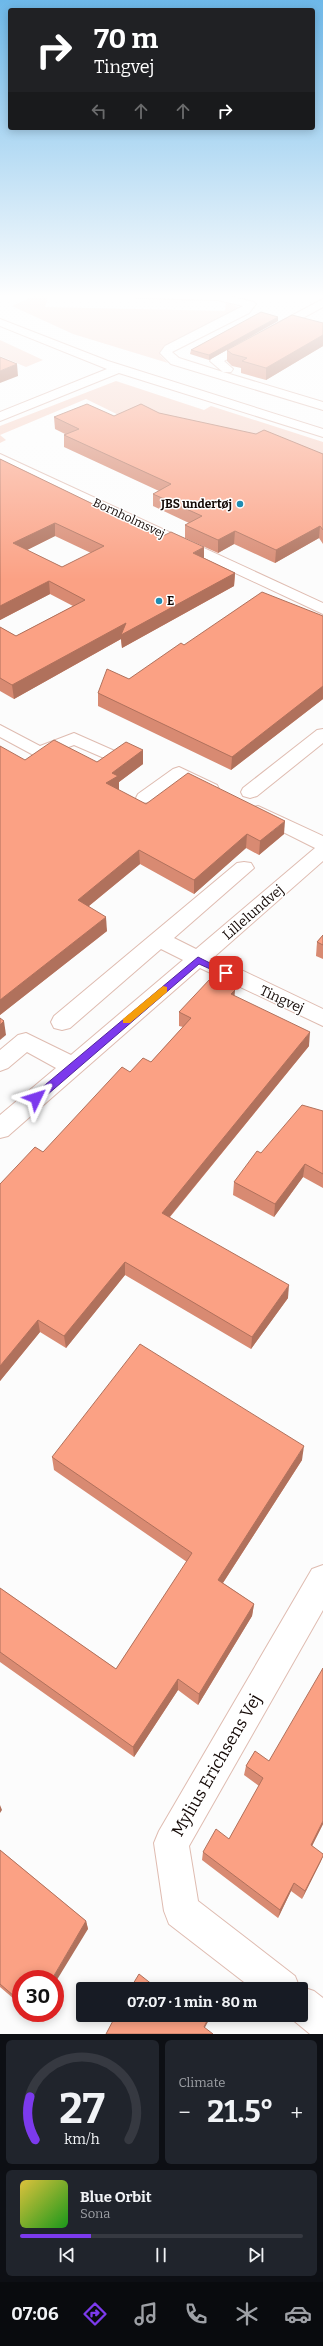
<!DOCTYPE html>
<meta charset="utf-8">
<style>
:root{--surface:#171b24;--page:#20242c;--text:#f1f3f6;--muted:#9ea1a6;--line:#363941;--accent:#7c3aed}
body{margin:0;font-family:Bitter,serif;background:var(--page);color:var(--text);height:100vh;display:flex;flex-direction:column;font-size:15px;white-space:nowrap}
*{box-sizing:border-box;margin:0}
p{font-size:13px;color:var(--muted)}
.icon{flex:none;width:22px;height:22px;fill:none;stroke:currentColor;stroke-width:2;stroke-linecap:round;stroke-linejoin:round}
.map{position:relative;height:2034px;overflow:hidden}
.details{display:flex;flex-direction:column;gap:6px;padding:6px;background:#0d0f14;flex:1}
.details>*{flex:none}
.top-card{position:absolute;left:8px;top:8px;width:307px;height:122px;border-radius:4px;box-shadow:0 2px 10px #0003;background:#202124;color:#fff;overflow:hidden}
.speed{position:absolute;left:12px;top:1970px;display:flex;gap:8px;font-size:20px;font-weight:700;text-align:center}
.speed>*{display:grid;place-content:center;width:52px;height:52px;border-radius:50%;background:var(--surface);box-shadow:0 2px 10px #0003;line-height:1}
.speed .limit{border:6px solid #d22;background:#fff;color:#111}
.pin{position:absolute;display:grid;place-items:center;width:34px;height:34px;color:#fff;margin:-17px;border-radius:8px;box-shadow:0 2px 6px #0006}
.me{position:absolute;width:44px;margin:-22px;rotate:49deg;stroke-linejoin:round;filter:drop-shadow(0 0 3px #0008)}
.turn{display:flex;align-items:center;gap:14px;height:84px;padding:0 20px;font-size:18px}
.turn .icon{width:52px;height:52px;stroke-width:2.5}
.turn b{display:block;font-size:28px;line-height:34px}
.lanes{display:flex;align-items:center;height:38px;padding:0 20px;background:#0003;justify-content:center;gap:20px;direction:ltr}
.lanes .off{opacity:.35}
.big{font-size:30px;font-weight:700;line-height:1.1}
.details .widget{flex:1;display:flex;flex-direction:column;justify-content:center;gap:6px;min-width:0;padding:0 14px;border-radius:6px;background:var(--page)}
.details .dial{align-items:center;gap:0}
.dial svg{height:104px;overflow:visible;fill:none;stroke:var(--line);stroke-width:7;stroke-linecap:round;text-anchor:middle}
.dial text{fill:var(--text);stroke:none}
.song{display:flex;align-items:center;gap:12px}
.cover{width:48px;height:48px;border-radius:6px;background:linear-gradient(135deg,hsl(50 70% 55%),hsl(120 70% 35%))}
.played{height:4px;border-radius:2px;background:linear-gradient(90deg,var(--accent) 25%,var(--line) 25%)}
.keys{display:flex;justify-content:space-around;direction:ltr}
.heat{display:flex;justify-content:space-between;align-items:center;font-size:22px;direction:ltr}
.details .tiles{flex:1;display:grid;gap:6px;grid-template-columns:1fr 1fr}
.widget:last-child{grid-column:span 2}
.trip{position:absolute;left:76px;top:1982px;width:232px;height:40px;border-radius:4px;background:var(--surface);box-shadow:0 2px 10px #0003;font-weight:700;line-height:40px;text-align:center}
.tab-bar{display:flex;height:64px;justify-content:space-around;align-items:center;background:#090b0e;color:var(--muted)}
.tab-bar .icon{width:28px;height:28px}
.tab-bar .selected{color:var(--accent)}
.tab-bar b{font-size:18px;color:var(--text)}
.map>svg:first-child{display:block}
.green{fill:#f7d4c8}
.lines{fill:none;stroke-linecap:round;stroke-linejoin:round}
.minor-casing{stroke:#dfbcb1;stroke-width:2}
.minor{fill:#fff;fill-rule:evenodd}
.wall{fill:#d88a72;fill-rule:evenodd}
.shaded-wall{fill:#b0715c}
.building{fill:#fba184;stroke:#b0715c;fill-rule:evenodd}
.route{fill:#7c3aed;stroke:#51269a}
.slow{fill:#f59e0b}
.poi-dot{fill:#208cb2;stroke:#fff;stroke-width:1.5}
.labels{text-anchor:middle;stroke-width:3;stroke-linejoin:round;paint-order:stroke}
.far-poi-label{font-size:12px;font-weight:bold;fill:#140906;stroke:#fff;text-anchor:end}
.far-street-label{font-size:12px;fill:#140906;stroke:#fff}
.street-label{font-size:14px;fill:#140906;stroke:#fff}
.near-street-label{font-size:17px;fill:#140906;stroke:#fff}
</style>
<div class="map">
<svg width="323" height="2034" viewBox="0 0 323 2034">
<rect width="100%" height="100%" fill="#fcfcfc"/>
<g class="green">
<path d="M 36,295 L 49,295 L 45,307 L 225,311 L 226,301 L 239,308 L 167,347 L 160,355 L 168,363 L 73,334 L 12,306 Z"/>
<path d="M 0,340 L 43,360 L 26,367 L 0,356 Z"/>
<path d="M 116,381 L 204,410 L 211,406 L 323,442 L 323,467 L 131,421 L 86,399 L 0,435 L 6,440 L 0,443 L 0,426 Z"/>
</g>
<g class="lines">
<g class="minor-casing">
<g id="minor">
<path d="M 132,295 L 224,295 L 254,302 L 256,304 L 249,313 L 172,352 L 179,358 L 223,372 L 210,361 L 212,358 L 323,299 L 323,307 L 224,361 L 233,369 L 231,372 L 223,372 L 323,402 L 323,410 L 171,364 L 160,353 L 165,346 L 243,306 L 218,300 L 137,298 Z"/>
<path d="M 0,319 L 108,361 L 323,429 L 323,437 L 119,373 L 0,421 L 0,412 L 107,369 L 0,326 Z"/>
<path d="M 0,454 L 323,603 L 323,614 L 0,463 Z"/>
<path d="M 0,725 L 40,746 L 74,733 L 117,752 L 120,756 L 117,760 L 111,761 L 74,745 L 39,758 L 0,737 Z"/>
<path d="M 323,729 L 323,743 L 257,796 L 250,798 L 243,796 L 241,792 L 243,788 L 317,730 Z"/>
<path d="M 179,767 L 217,785 L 219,789 L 217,793 L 210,795 L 203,793 L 180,781 C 168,790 154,806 138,802 L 136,798 L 138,794 L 173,769 Z"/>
<path d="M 258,806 L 323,836 L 323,861 L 214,957 L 323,1009 L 323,1026 L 200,968 L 8,1136 L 0,1138 L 0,1115 L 56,1068 L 27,1052 L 8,1068 L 0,1071 L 0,1050 L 18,1035 L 26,1033 L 71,1055 L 183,960 L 161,949 L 70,1028 L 62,1030 L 54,1028 L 51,1022 L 54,1016 L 237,863 L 244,862 L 251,863 L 254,868 L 174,938 L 196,949 L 315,848 L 251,816 L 249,812 L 251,808 Z"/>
<path d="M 323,1565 L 323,1610 L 189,1846 L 198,1901 L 295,1976 L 299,1986 L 314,1991 L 323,1998 L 323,2034 L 310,2034 L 287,2015 L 301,2015 L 301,1989 L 253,1989 L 169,1924 L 164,1911 L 154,1843 L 159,1831 L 312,1569 Z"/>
</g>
</g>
<use href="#minor" class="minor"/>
</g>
<g class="wall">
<path d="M 278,321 L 209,360 L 190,354 L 191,350 Z"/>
<path d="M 323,323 L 323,346 L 266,380 L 241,373 L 241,368 L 232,366 L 227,361 L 227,350 Z"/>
<path d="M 159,413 L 323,454 L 323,544 L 319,538 L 275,563 L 234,544 L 218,553 L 185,538 L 185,525 L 189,523 L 153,506 L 153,494 L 159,491 L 64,447 L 64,435 L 65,434 L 55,429 L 54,417 L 114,416 Z"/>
<path d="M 0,459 L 235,573 L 234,586 L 122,648 L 121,639 L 14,699 L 0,691 L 0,627 L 16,636 L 73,606 L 50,594 L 0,620 ZM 55,536 L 91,553 L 62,567 L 27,550 Z"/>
<path d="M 323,616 L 323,699 L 231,770 L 98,706 L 98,693 L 129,679 L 184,645 Z"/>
<path d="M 143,750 L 143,764 L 119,782 L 118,790 L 146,804 L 284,834 L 259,855 L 246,848 L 194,894 L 140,864 L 89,906 L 107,931 L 0,1015 L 25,760 L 97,762 Z"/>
<path d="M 323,935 L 323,959 L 316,956 L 317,942 Z"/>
<path d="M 234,996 L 309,1046 L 170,1217 L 288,1298 L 251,1349 L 125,1275 L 66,1348 L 40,1332 L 0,1381 L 0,1184 L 43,1152 L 130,1072 L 151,1062 L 183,1027 L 179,1026 L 179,1012 Z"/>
<path d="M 323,1111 L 323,1188 L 303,1177 L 274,1217 L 233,1195 L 234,1182 L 261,1153 Z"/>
<path d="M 52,1457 L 302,1460 L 223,1583 L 254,1604 L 252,1616 L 198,1705 L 178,1690 L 134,1757 L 0,1662 L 0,1588 L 116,1669 L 187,1562 L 54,1470 Z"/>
<path d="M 255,1751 L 323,1824 L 312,1846 L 323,1856 L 320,1863 L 302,1899 L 291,1891 L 278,1918 L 202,1860 L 203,1852 L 229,1839 L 259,1786 L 244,1775 L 246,1766 Z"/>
<path d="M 0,1850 L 86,1921 L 88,1929 L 21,1979 L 21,2005 L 0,1987 Z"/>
<path d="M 30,2013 L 37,2013 L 35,2017 Z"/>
</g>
<g class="shaded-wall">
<path d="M 278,317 L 278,321 L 209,360 L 209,355 Z"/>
<path d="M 323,335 L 323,346 L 266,380 L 266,368 Z"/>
<path d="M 17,364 L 18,376 L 0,383 L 0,371 Z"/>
<path d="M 55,523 L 55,536 L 15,556 L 13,543 Z"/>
<path d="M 320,526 L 319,538 L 275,563 L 276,550 Z"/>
<path d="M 235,531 L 234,544 L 218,553 L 218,540 Z"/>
<path d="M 204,547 L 204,560 L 193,553 Z"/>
<path d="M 235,573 L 234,586 L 122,648 L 121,639 L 14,699 L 12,685 L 126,623 Z"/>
<path d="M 49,581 L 50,594 L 0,620 L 0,606 Z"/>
<path d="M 323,686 L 323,699 L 231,770 L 232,757 Z"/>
<path d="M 143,750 L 143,764 L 119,782 L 119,790 L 107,797 L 106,783 L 112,773 Z"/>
<path d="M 285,821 L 284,834 L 259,855 L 260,841 Z"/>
<path d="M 247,834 L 246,848 L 194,894 L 194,880 Z"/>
<path d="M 139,850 L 140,864 L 79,914 L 78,900 Z"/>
<path d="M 106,917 L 107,931 L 0,1015 L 0,1000 Z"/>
<path d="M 235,990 L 234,1004 L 231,994 Z"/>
<path d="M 4,1021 L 6,1035 L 0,1040 L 0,1025 Z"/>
<path d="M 310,1032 L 309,1046 L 162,1226 L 162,1213 Z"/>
<path d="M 305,1164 L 303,1177 L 274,1217 L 275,1204 Z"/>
<path d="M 125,1262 L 125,1275 L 66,1348 L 64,1336 Z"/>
<path d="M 289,1285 L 288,1298 L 251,1349 L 252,1337 Z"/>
<path d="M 38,1320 L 40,1332 L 0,1381 L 0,1366 Z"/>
<path d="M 304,1446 L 302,1460 L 217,1592 L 218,1580 Z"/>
<path d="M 254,1604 L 252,1616 L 198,1705 L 199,1694 Z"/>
<path d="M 178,1679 L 178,1690 L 134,1757 L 133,1747 Z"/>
<path d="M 0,1805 L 2,1810 L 0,1813 Z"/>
<path d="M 323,1821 L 323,1824 L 308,1854 L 311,1845 Z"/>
<path d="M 323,1856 L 320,1863 L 302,1899 L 305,1891 Z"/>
<path d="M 294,1883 L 291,1891 L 278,1918 L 280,1910 Z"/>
<path d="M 86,1921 L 88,1929 L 55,1983 L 55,1979 L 52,1979 Z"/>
<path d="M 33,2013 L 37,2013 L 35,2017 Z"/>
<path d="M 210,2015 L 210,2018 L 203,2031 L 204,2027 Z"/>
</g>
<g class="building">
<path d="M 261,312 L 278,317 L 209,355 L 191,350 Z"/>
<path d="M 292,315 L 323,323 L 323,335 L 266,368 L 242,361 L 247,358 L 232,354 L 227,350 Z"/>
<path d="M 0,357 L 17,364 L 0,371 Z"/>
<path d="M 87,404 L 114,416 L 141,404 L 159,413 L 256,434 L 264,430 L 323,454 L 323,530 L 320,526 L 276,550 L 235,531 L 218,540 L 185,525 L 202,516 L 153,494 L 171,484 L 64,435 L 79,429 L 54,417 Z"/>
<path d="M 0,459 L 161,537 L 171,532 L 204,547 L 193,553 L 235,573 L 121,635 L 126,623 L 12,685 L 0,678 L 0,627 L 16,636 L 85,600 L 49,581 L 0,606 ZM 55,523 L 104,546 L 62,567 L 13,543 Z"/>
<path d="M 262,592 L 323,616 L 323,686 L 232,757 L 98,693 L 107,669 L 129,679 L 181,643 L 184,645 Z"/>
<path d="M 54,740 L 97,762 L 126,742 L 143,750 L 112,773 L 118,776 L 106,783 L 146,804 L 188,773 L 285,821 L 260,841 L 247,834 L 194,880 L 139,850 L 78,900 L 106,917 L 0,1000 L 0,746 L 25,760 Z"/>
<path d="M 323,935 L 323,945 L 317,942 Z"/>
<path d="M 210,979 L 235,990 L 231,994 L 310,1032 L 162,1213 L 289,1285 L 252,1337 L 125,1262 L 64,1336 L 38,1320 L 0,1366 L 0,1184 L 35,1147 L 43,1152 L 122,1067 L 130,1072 L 143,1058 L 151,1062 L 191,1018 L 179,1012 Z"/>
<path d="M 0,1018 L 4,1021 L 0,1025 Z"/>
<path d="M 302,1105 L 323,1111 L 323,1174 L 305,1164 L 275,1204 L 234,1182 L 257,1151 L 261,1153 Z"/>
<path d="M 140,1344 L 304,1446 L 218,1580 L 254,1604 L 199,1694 L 178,1679 L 133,1747 L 0,1652 L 0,1588 L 116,1669 L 192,1553 L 52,1457 Z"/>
<path d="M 323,1668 L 323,1821 L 311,1845 L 323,1854 L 323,1856 L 305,1891 L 294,1883 L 280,1910 L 203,1852 L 216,1829 L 229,1839 L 263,1778 L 246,1766 L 255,1751 L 269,1761 Z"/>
<path d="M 0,1850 L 86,1921 L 52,1979 L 21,1979 L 21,2002 L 0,1984 Z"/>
<path d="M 139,1974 L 158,1989 L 130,1989 Z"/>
<path d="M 116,2015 L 210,2015 L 204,2027 L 213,2034 L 106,2034 Z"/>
</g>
<linearGradient id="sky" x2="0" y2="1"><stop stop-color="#6db8e9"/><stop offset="0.51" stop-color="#fefefe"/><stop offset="1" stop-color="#fefefe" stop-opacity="0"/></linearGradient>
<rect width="323" height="580" fill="url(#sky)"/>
<path class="route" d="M 198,957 L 230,973 L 226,976 L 199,964 L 40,1101 L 33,1101 L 33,1095 Z"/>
<path class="slow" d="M 163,986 L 167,987 L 167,992 L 130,1023 L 123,1023 L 123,1019 Z"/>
<g class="poi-dot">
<circle cx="240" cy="504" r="4"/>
<circle cx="159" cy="601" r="4"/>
</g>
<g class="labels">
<g class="far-poi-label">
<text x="232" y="508">JBS undertøj</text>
<text x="167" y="605" text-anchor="start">E</text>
</g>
<g class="far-street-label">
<text transform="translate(129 518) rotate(25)" y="4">Bornholmsvej</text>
</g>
<g class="street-label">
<text transform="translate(253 912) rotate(-41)" y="5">Lillelundvej</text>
<text transform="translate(282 999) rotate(25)" y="5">Tingvej</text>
</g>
<g class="near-street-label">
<text transform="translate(216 1765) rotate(-60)" y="6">Mylius Erichsens Vej</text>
</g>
</g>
</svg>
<div class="speed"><div class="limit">30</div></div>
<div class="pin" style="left:226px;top:973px;background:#d93025"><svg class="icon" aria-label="arrive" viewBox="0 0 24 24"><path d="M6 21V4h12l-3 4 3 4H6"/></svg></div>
<svg class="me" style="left:36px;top:1098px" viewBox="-20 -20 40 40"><path d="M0-17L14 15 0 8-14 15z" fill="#7c3aed" stroke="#fff" stroke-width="4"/></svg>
<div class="trip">07:07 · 1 min · 80 m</div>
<div class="top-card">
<div class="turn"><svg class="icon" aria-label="right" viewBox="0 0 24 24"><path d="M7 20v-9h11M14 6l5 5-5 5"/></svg><div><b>70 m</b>Tingvej</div></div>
<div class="lanes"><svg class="icon off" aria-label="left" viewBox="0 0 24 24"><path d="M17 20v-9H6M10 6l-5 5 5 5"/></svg><svg class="icon off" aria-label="ahead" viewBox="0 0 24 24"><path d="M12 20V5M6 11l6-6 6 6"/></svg><svg class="icon off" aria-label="ahead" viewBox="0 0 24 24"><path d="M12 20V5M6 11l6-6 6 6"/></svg><svg class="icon" aria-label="right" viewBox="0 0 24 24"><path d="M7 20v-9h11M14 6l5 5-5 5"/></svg></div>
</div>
</div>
<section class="details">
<div class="tiles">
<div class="widget dial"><svg viewBox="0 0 100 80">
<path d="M14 69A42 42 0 1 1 86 69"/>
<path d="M14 69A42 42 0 0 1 10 36" stroke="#7c3aed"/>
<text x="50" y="56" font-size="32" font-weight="700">27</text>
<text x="50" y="72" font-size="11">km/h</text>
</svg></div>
<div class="widget"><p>Climate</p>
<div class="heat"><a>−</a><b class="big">21.5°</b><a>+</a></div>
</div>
<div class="widget">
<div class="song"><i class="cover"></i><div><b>Blue Orbit</b><p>Sona</p></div></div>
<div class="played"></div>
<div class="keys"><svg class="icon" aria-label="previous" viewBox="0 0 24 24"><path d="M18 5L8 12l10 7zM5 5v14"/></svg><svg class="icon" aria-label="pause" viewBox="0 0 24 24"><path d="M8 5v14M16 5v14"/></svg><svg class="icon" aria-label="next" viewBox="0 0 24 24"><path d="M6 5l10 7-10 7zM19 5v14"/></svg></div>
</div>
</div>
</section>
<nav class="tab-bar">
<b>07:06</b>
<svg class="icon selected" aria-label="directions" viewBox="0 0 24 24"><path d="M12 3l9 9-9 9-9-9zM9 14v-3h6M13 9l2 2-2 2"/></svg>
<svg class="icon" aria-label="music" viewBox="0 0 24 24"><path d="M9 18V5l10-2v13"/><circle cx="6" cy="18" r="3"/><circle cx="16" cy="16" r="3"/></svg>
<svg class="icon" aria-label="phone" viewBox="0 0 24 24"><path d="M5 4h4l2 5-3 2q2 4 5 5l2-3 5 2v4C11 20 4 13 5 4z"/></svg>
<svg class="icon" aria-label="climate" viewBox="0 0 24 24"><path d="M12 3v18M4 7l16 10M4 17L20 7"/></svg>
<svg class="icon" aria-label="car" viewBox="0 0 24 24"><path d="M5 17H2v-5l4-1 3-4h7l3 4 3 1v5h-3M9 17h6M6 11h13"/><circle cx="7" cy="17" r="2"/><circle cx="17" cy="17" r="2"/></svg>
</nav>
